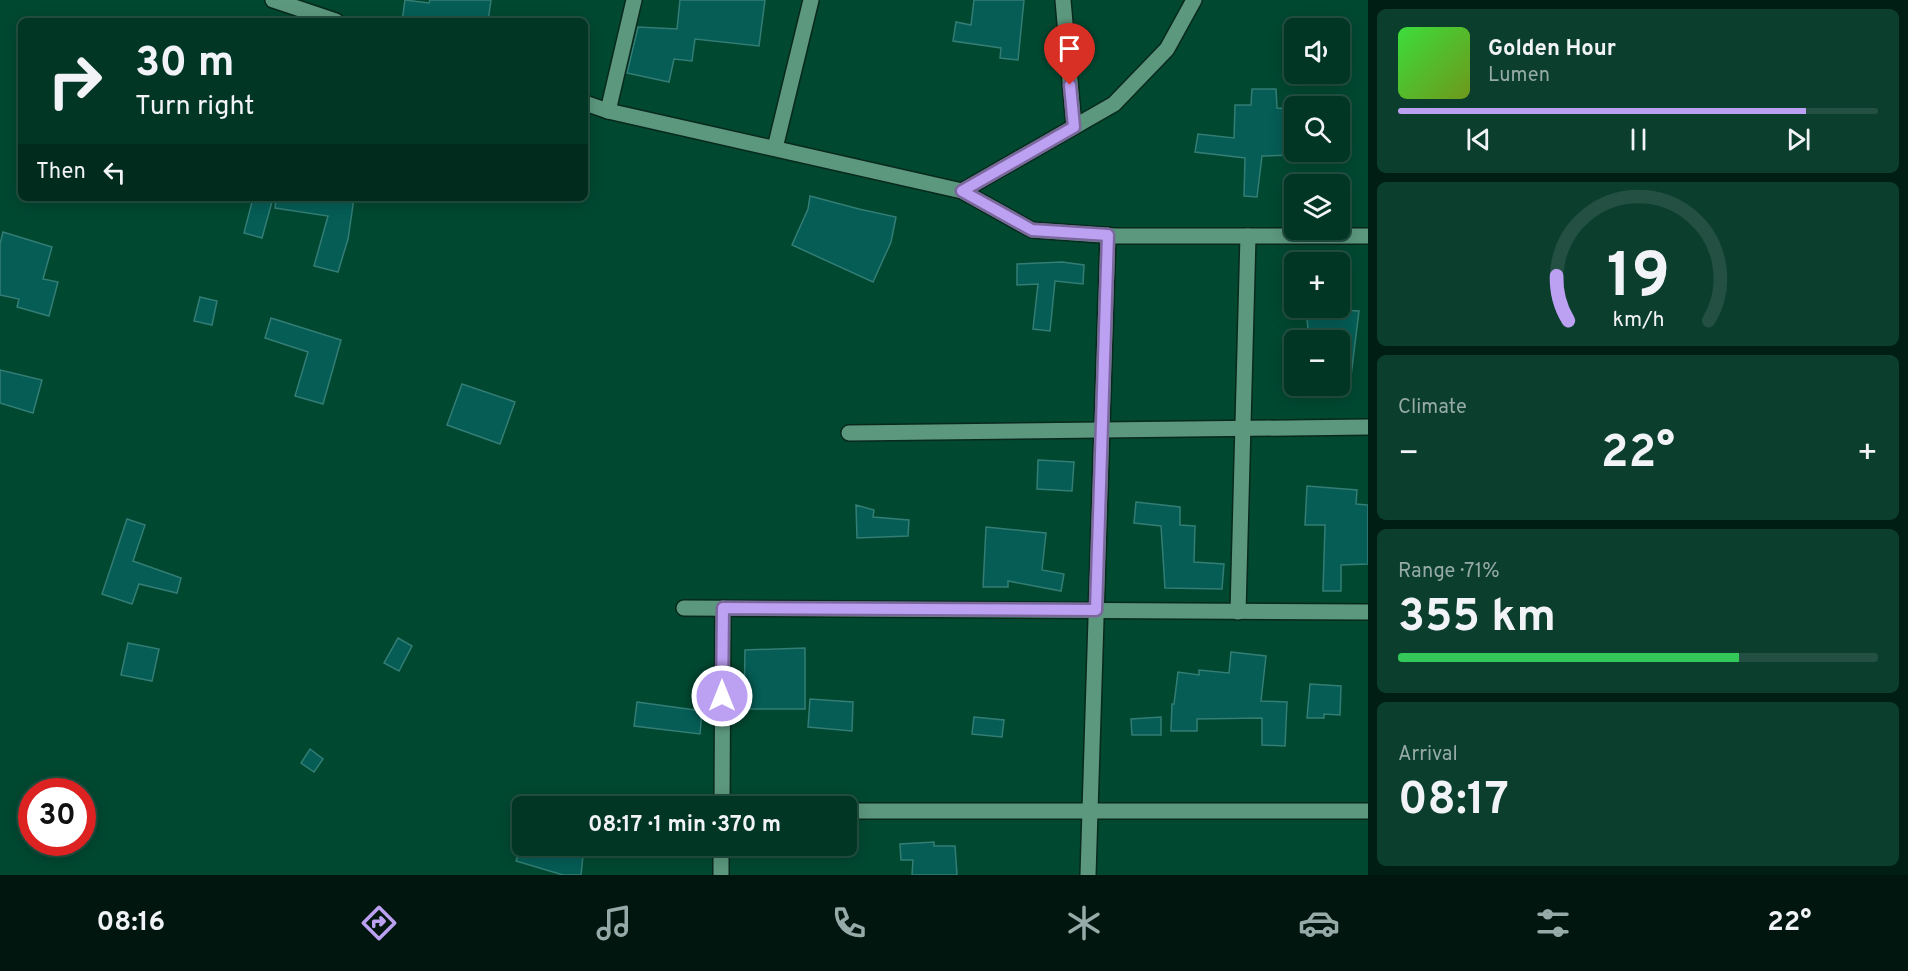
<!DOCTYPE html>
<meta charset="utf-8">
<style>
:root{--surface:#013625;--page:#0b3e2d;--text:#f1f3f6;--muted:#96aba7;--line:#235042;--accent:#bca0f2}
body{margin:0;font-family:Overpass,sans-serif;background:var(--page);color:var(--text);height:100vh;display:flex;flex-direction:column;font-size:22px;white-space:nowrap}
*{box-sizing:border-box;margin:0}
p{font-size:20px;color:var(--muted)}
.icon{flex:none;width:33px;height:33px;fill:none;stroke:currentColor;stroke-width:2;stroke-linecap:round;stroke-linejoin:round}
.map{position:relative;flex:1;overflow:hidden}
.details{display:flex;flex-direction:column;gap:9px;padding:9px;background:#011e14;width:540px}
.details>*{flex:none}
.guide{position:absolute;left:18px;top:18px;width:570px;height:183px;border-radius:9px;box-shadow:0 3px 15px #0003,0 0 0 2px var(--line);background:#013625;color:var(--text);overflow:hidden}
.fabs{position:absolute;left:1284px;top:18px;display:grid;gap:12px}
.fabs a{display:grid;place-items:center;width:66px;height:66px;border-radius:9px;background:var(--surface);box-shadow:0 3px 15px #0003,0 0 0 2px var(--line);font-size:30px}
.speed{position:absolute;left:18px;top:778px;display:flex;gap:12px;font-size:30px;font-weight:700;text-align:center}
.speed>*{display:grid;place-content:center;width:78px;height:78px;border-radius:50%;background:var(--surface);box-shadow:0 3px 15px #0003,0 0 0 2px var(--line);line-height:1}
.speed .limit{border:9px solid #d22;background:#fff;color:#111}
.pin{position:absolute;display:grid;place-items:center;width:51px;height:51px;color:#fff;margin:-62px -26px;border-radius:50% 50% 50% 0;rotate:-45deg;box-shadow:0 0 6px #0007}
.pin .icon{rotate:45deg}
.me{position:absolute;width:66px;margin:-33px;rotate:0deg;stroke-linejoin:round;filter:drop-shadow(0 0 4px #0008)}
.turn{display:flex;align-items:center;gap:21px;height:126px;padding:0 18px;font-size:27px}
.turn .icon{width:78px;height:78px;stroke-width:2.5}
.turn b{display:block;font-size:42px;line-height:51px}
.then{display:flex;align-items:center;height:57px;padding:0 18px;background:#0003;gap:12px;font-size:22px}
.big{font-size:45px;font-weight:700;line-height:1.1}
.details .card{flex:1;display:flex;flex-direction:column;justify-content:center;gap:9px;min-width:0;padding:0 21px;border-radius:9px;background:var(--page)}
.details .dial{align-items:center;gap:0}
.dial svg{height:156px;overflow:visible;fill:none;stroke:var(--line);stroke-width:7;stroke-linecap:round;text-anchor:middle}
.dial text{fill:var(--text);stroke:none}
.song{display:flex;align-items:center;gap:18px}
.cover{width:72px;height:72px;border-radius:9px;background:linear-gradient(135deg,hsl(120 70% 55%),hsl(80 70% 35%))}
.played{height:6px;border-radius:3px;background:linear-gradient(90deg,var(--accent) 85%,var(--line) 85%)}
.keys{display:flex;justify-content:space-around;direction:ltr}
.heat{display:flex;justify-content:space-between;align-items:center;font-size:33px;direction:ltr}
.charge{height:9px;border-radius:4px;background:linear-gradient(90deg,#34c759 71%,var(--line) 0)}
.trip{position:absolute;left:512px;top:796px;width:345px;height:60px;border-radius:9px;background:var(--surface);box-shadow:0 3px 15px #0003,0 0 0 2px var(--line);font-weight:700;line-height:60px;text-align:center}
.dock{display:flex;height:96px;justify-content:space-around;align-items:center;background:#00160f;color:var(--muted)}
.dock .icon{width:42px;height:42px}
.dock .selected{color:var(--accent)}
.dock b{font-size:27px;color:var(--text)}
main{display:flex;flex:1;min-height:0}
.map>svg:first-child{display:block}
.building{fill:#055d55;stroke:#337d74;stroke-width:1.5}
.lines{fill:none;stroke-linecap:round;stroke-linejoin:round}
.street-casing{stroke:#09291d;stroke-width:18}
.street{stroke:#5c987e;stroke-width:15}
.route-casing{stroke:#7a689d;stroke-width:15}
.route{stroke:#bca0f2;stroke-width:10}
</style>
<main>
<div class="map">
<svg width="1368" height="875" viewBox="0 0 1368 875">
<rect width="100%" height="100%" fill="#014831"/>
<g class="building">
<path d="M 405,0 L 429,3 L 430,0 L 491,0 L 488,21 L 402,21 Z"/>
<path d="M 680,0 L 765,0 L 759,46 L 695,39 L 692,61 L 674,59 L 669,82 L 627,73 L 638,27 L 677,29 Z"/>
<path d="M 974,0 L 1024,0 L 1018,60 L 1000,58 L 1001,48 L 953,41 L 956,22 L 971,25 Z"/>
<path d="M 1252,89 L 1276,89 L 1277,108 L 1294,109 L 1294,155 L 1262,156 L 1257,197 L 1244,196 L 1245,158 L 1195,152 L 1198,134 L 1234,138 L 1235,105 L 1251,105 Z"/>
<path d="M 810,196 L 859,209 L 896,217 L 891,242 L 873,282 L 792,245 L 808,209 Z"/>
<path d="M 253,198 L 273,198 L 262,238 L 244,233 Z"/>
<path d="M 276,198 L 354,198 L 348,239 L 338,272 L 314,266 L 328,216 L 275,208 Z"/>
<path d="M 3,232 L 52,247 L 43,279 L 58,282 L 49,316 L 17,307 L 19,299 L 0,295 L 0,244 Z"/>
<path d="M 1062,262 L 1084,265 L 1083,284 L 1055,281 L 1050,331 L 1033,329 L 1038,284 L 1017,285 L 1017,264 Z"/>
<path d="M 200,297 L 217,301 L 212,325 L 194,321 Z"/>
<path d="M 1306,308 L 1359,311 L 1351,376 L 1340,375 L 1340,340 L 1309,340 Z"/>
<path d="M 271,318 L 341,340 L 323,404 L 295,396 L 308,352 L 265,338 Z"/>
<path d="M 0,370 L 42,380 L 33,413 L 0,403 Z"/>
<path d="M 462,384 L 515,402 L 500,444 L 447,425 Z"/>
<path d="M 1038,460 L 1074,462 L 1072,491 L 1037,489 Z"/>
<path d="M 1307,486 L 1357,490 L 1356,504 L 1368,505 L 1368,564 L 1341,565 L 1341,591 L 1323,591 L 1325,525 L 1305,525 Z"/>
<path d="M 1136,502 L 1180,507 L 1180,525 L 1195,526 L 1194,562 L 1224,564 L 1222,589 L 1165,588 L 1161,526 L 1134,523 Z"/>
<path d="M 856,505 L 874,510 L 873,517 L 909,520 L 908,536 L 857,538 Z"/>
<path d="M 127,519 L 145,525 L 133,561 L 181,578 L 177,593 L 139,584 L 132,604 L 102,594 Z"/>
<path d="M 986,527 L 1046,533 L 1042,570 L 1064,574 L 1061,591 L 1008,581 L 1008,587 L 983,587 Z"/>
<path d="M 398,638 L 412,646 L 399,671 L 384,663 Z"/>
<path d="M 128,643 L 159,649 L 152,681 L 121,675 Z"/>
<path d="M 805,648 L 805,709 L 744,709 L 745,650 Z"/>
<path d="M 1231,652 L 1266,656 L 1261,701 L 1287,702 L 1285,746 L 1262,745 L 1262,718 L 1197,719 L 1197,731 L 1171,731 L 1172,704 L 1174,704 L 1178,672 L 1199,675 L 1199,670 L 1229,673 Z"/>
<path d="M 1310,684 L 1341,686 L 1340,715 L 1324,714 L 1324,718 L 1307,718 Z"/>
<path d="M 810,699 L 853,702 L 852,731 L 808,727 Z"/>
<path d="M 637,702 L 702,711 L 700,734 L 634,726 Z"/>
<path d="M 974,717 L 1004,720 L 1002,737 L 972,734 Z"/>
<path d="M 1161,717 L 1161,735 L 1132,735 L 1131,719 Z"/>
<path d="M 310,749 L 323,759 L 314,772 L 301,763 Z"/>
<path d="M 934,842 L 934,846 L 955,846 L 957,875 L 912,875 L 913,860 L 901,860 L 900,844 Z"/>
<path d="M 521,846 L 584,846 L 581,875 L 563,875 L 516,861 Z"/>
</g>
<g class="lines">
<g class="street-casing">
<g id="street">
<path d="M 273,0 L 336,21"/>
<path d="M 1063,0 L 1074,127"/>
<path d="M 585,103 L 608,111 L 962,191 L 1032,230 L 1115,236 L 1368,236"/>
<path d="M 608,111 L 634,0"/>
<path d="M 775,148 L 811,0"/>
<path d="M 962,191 L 1114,104 L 1167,49 L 1194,0"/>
<path d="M 849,433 L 1368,427"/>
<path d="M 684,608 L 1368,612"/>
<path d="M 1238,612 L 1248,236"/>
<path d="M 722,807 L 723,608"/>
<path d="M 846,811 L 1368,811"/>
<path d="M 721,875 L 721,846"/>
<path d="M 1088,875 L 1108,235"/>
</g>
</g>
<use href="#street" class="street"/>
</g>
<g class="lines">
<g class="route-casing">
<path id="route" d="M 722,696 L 723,608 L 1096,610 L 1108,235 L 1032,230 L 962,191 L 1074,127 L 1070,85"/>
</g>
<use href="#route" class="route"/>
</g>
</svg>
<div class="fabs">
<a><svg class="icon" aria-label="sound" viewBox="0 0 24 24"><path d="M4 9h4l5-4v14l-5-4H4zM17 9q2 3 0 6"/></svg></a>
<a><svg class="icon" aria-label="search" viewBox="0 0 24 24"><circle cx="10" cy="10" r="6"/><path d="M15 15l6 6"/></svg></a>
<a><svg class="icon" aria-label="layers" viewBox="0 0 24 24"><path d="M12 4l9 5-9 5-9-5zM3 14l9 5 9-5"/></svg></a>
<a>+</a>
<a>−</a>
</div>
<div class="speed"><div class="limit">30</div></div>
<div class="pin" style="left:1070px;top:85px;background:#d93025"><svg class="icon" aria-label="arrive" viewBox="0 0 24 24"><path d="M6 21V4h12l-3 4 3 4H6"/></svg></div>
<svg class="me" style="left:722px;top:696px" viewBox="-20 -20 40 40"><circle r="17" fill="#bca0f2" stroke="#fff" stroke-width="3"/><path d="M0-11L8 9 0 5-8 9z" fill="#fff"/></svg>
<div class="trip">08:17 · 1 min · 370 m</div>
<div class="guide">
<div class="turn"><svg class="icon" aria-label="right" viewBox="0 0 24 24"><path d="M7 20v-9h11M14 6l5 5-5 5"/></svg><div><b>30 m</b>Turn right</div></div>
<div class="then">Then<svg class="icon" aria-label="left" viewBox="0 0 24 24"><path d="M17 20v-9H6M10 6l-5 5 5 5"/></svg></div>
</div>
</div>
<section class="details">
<div class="card">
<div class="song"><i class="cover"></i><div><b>Golden Hour</b><p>Lumen</p></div></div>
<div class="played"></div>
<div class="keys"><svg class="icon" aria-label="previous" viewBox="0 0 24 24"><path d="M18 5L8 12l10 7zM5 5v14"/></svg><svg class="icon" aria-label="pause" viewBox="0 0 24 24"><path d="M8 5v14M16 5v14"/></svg><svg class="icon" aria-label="next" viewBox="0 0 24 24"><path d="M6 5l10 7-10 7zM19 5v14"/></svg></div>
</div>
<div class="card dial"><svg viewBox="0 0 100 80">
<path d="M14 69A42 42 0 1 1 86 69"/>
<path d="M14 69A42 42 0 0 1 8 46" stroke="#bca0f2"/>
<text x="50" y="56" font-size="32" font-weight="700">19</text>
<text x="50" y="72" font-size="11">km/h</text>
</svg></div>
<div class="card"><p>Climate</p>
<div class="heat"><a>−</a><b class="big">22°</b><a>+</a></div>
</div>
<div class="card"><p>Range · 71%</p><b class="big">355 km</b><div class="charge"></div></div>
<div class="card"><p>Arrival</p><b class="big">08:17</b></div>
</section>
</main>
<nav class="dock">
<b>08:16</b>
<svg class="icon selected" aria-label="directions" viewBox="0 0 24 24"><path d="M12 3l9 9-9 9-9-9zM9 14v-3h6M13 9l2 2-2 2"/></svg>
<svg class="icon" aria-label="music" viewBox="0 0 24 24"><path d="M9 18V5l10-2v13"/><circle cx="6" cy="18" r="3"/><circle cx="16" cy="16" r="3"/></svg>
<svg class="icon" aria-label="phone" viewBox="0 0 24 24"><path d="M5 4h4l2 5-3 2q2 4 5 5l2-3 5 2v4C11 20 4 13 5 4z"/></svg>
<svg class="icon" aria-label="climate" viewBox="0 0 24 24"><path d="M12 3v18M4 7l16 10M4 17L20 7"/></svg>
<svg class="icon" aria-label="car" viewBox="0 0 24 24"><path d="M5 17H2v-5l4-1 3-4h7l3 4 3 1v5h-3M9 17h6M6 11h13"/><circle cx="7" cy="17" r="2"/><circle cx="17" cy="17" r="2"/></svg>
<svg class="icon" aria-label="filters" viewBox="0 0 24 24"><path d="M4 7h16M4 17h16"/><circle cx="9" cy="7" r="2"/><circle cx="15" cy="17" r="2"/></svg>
<b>22°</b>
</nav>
